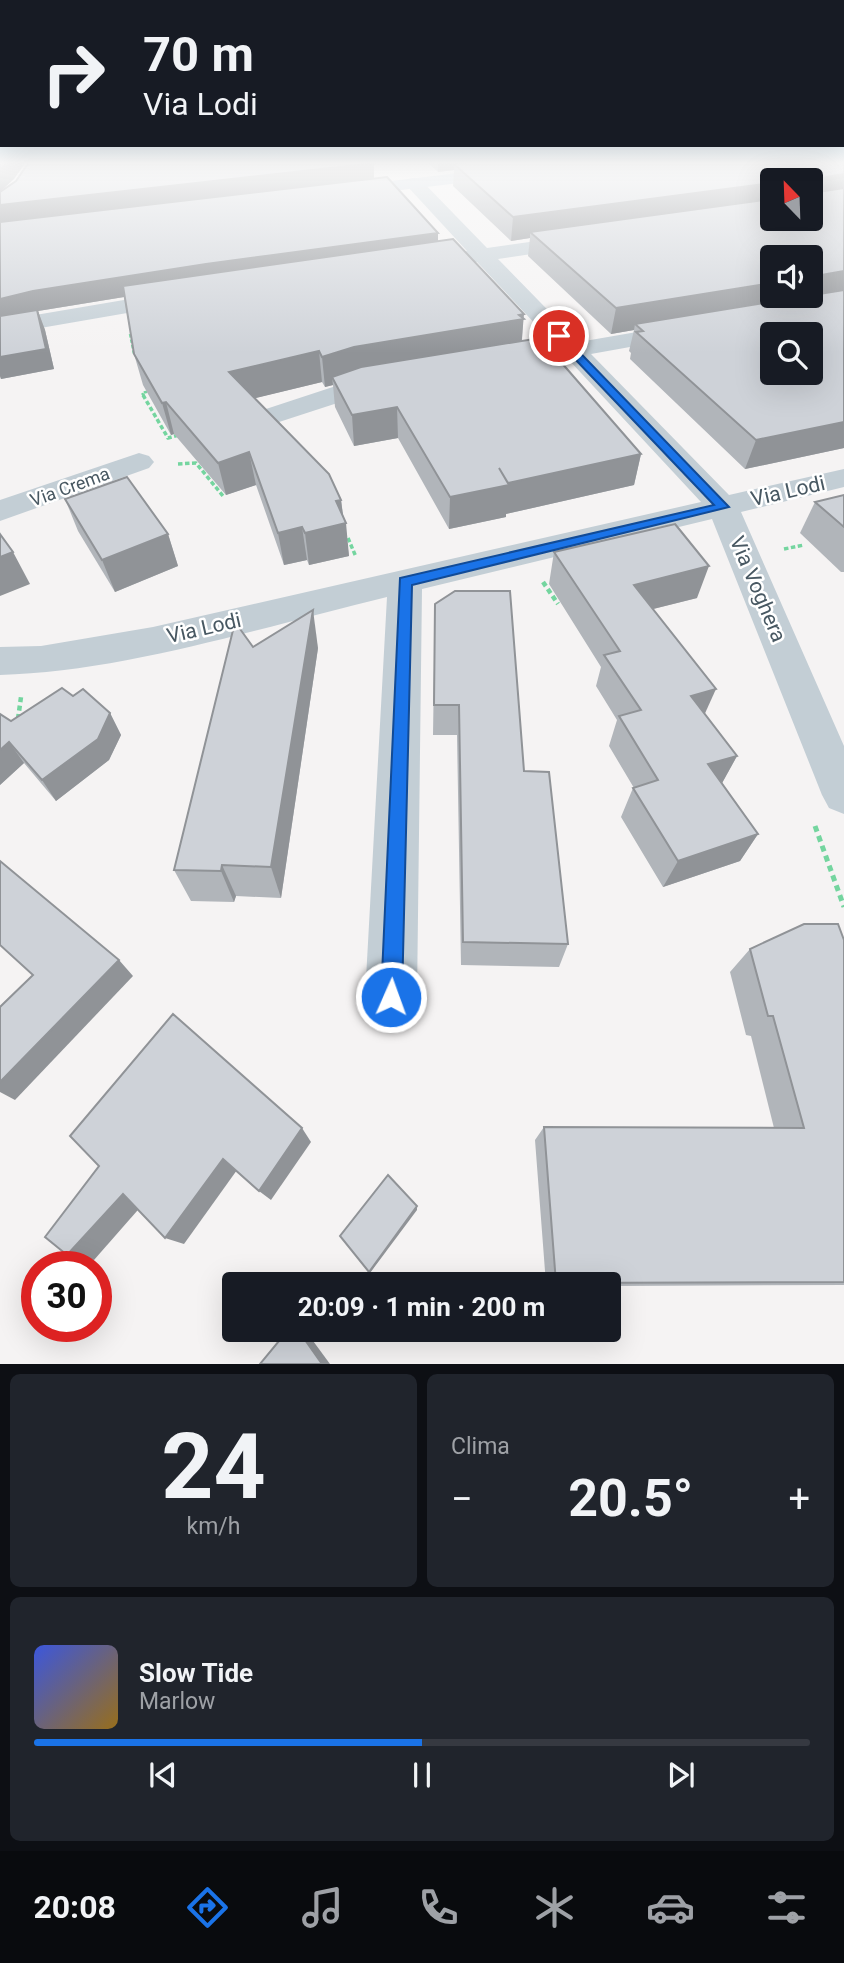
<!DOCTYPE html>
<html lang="it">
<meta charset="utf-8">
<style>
:root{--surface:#171b24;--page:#20242c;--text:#f1f3f6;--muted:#9ea1a6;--line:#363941;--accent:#1a73e8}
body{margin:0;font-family:Roboto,sans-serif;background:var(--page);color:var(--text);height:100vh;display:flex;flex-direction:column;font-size:26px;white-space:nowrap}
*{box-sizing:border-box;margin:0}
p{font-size:23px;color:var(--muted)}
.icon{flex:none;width:38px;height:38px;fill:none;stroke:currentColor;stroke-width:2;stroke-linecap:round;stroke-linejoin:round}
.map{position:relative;height:1364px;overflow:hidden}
.details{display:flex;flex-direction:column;gap:10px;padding:10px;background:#0d0f14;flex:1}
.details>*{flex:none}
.banner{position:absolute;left:0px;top:0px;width:845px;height:147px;box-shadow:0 7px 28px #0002;background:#171b24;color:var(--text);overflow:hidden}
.needle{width:46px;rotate:337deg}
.controls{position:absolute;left:760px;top:168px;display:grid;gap:14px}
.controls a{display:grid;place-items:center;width:63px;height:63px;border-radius:7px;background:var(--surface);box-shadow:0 7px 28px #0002;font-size:35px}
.speed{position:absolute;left:21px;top:1251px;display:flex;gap:14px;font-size:35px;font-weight:700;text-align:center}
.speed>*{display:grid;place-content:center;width:91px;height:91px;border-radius:50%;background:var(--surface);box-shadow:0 7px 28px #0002;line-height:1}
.speed .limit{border:10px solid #d22;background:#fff;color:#111}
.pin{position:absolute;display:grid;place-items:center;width:60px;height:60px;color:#fff;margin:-30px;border:4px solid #fff;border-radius:50%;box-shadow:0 2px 7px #0007}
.me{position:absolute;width:77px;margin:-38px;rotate:2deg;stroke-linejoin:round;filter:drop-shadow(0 0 5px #0008)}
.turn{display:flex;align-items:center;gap:24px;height:147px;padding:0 28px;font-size:32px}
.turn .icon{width:91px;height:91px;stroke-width:2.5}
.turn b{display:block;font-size:49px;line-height:60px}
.big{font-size:52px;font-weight:700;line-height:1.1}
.details .tile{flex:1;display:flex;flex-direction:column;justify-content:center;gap:10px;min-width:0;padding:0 24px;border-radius:10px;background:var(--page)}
.details .dial{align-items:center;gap:0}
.dial b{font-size:91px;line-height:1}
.song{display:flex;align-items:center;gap:21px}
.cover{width:84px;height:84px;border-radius:10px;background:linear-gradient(135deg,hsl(230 70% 55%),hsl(40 70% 35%))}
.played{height:7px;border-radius:4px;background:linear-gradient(90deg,var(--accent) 50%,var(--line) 50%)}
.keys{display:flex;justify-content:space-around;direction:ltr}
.heat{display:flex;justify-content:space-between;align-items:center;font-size:38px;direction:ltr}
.details .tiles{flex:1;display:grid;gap:10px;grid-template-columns:1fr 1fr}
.tile:last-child{grid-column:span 2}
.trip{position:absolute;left:222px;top:1272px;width:399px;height:70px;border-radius:7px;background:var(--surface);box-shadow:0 7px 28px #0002;font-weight:700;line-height:70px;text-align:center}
.dock{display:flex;height:112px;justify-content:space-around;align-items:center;background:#090b0e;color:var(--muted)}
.dock .icon{width:49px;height:49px}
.dock .on{color:var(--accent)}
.dock b{font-size:32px;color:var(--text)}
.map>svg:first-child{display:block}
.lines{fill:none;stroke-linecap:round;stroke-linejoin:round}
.path-far3{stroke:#74d59f;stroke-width:2.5;stroke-dasharray:3.5 2;stroke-linecap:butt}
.path-far2{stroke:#74d59f;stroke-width:3.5;stroke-dasharray:4.5 2.5;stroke-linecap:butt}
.path-far1{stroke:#74d59f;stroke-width:4.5;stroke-dasharray:5 3.5;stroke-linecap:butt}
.path{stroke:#74d59f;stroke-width:5;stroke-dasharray:6 4.5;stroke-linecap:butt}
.street{fill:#c3ced5;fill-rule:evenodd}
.secondary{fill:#c2cfda;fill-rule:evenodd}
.wall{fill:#b1b5ba;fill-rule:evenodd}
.shaded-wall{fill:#909397}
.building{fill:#ced2d8;stroke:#909397;stroke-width:2;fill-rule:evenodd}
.route{fill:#1a73e8;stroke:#114b97;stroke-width:2}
.labels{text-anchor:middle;stroke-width:5;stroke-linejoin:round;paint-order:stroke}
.far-street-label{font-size:18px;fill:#485862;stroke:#fff}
.street-label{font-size:21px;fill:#485862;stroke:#fff}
</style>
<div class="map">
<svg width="844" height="1365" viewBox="0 0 844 1365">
<rect width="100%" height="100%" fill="#f5f3f3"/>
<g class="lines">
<g class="path-far3">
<path d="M 130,334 L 134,354"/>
<path d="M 144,396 L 142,393 L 205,377 L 219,396"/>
</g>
<g class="path-far2">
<path d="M 143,395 L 168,438 L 235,419 L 218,395"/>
<path d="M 178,464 L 196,463 L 223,496"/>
<path d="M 348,538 L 356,557"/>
<path d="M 784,549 L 804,545"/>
</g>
<g class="path-far1">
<path d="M 543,582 L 558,604"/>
<path d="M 18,719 L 21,697"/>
</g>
<path class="path" d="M 815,826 L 844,907"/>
<g class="street">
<path d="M 414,178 L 420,179 L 487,248 L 579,235 L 586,237 L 589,241 L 579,247 L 498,259 L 579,342 L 683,324 L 691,326 L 695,331 L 691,336 L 591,354 L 729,495 L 844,469 L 844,487 L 741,512 L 844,746 L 844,814 L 829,808 L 822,795 L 712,519 L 422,589 L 417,997 L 409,1015 L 391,1023 L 373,1015 L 365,997 L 387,597 C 266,626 124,672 0,675 L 0,647 L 41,646 L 153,627 L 701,502 L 568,359 L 544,359 L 541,354 L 544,349 L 556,346 L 477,262 L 417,270 L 410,268 L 407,264 L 410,260 L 467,251 L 408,187 L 405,183 L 408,179 Z"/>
<path d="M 177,291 L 185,293 L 188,298 L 185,303 L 0,335 L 0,321 Z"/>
<path d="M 383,376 L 392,379 L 396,384 L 392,389 L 362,395 L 276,423 L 266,421 L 262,415 L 266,409 L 348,382 Z"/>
<path d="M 139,453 L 149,456 L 154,462 L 149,468 L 0,521 L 0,500 Z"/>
</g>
<path class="secondary" d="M 549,162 L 602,162 L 594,167 L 342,197 L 333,192 L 342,187 Z"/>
</g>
<g class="wall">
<path d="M 427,162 L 844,162 L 844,448 L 745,469 L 630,359 L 631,353 L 629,351 L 634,330 L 611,334 L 528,256 L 530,238 L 511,241 L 453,186 L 454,170 L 438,172 ZM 772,180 L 810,180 L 772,219 Z"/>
<path d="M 374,163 L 374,179 L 438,233 L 438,241 L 523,319 L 522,341 L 641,454 L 634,485 L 506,514 L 506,517 L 449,529 L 398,438 L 354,446 L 335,407 L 333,385 L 325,387 L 322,382 L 255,398 L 341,500 L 349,556 L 309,565 L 307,560 L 284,565 L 256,485 L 226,495 L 174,434 L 171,435 L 143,385 L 134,354 L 124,297 L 38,311 L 45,330 L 54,369 L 1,379 L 0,376 L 0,192 Z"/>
<path d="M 844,495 L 844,572 L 841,572 L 800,533 L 815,502 Z"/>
<path d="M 65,499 L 168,534 L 178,566 L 115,592 L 78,531 Z"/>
<path d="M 554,552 L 697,598 L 653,609 L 705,714 L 737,756 L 722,783 L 758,834 L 740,861 L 663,887 L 621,817 L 633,788 L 634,788 L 609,746 L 617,720 L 596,686 L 601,667 L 549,584 Z"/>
<path d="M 435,604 L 524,771 L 568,944 L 559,967 L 461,965 L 457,735 L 433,735 Z"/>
<path d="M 318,648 L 281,898 L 236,896 L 234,902 L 191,901 L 174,870 Z"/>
<path d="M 73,696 L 110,713 L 121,735 L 109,760 L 56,801 L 24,763 L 0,785 L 11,721 Z"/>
<path d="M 844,940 L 844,1285 L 609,1286 L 609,1284 L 546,1284 L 535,1140 L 544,1127 L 774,1128 L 751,1036 L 746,1035 L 730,972 L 750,949 Z"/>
</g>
<g class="shaded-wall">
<path d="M 8,162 L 26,162 L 14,179 L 0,192 L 0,169 Z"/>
<path d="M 438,162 L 522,162 L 454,164 L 454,170 L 438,172 Z"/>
<path d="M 374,163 L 374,180 L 0,223 L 0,205 Z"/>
<path d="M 844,174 L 844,195 L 810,201 L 815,179 Z"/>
<path d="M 772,183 L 772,205 L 530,232 L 530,238 L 511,241 L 513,217 Z"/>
<path d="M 438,233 L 438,251 L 210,283 L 38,311 L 45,330 L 54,369 L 1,379 L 0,376 L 0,299 L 33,291 L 206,264 Z"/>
<path d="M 844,271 L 844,295 L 635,324 L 634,330 L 611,334 L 616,308 L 772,283 L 772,296 L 810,296 L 810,277 Z"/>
<path d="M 524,314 L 521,349 L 332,377 L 333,385 L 325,387 L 322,357 L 354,347 Z"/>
<path d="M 319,351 L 322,382 L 235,403 L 229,372 Z"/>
<path d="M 166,402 L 174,434 L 171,435 L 162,403 Z"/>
<path d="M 397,407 L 398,438 L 354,446 L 352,415 Z"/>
<path d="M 844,422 L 844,448 L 745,469 L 756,440 Z"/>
<path d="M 249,452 L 256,485 L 226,495 L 218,463 Z"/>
<path d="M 641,454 L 634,485 L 506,514 L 506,517 L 449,529 L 450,497 L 508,483 Z"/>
<path d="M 341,500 L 344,524 L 346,523 L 349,556 L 309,565 L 305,533 L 336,501 Z"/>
<path d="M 302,527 L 307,560 L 284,565 L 278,533 Z"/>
<path d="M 168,534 L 178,566 L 115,592 L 102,560 Z"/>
<path d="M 13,552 L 30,584 L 0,596 L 0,557 Z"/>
<path d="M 709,566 L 697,598 L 625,616 L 634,585 Z"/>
<path d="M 313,610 L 318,648 L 281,898 L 271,867 Z"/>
<path d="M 716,689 L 702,720 L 691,696 Z"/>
<path d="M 110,713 L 121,735 L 109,760 L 56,801 L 42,780 Z"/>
<path d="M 9,742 L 24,763 L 0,785 L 0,750 Z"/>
<path d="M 737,756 L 721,785 L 708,764 Z"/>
<path d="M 758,834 L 740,861 L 663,887 L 678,861 Z"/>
<path d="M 222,865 L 236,896 L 234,902 L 221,871 Z"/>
<path d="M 119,960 L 133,976 L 15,1100 L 0,1092 L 0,1082 Z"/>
<path d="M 302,1128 L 311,1142 L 271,1200 L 259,1191 Z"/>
<path d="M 223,1159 L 237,1170 L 184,1244 L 165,1238 Z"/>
<path d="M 123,1194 L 144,1203 L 94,1260 L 67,1255 Z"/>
<path d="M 417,1206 L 417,1210 L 370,1273 L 369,1272 Z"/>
<path d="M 298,1330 L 305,1330 L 330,1364 L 322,1364 Z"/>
</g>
<g class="building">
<path d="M 0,162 L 8,162 L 0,169 Z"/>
<path d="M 29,162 L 373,162 L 374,163 L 0,205 L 0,192 L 16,181 Z"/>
<path d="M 471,162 L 844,162 L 844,174 L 815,179 L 819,192 L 844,188 L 844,271 L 810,277 L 810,257 L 772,257 L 772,283 L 616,308 L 530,232 L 772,199 L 772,219 L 810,219 L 810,180 L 772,180 L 772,183 L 513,217 L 454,164 Z"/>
<path d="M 387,177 L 438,233 L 206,264 L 33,291 L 0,299 L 0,222 Z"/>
<path d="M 453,239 L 524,314 L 519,315 L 524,319 L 354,347 L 322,357 L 319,351 L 229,372 L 329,474 L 341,500 L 336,501 L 346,523 L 305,533 L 302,527 L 278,533 L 249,452 L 218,463 L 166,402 L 162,403 L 134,354 L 123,286 Z"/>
<path d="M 844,290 L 844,422 L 756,440 L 636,332 L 643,331 L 635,324 ZM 772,334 L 810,334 L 810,373 L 772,373 Z"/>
<path d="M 37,310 L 46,349 L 0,357 L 0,316 Z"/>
<path d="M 540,338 L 641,454 L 508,483 L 499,468 L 509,485 L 450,497 L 397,407 L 352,415 L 332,377 L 361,367 Z"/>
<path d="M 127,477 L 168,534 L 102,560 L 65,499 Z"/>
<path d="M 844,495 L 844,527 L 815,502 Z"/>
<path d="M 675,524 L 709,566 L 634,585 L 716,689 L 691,696 L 737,756 L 708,764 L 758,834 L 678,861 L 633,788 L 658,780 L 619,716 L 641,710 L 604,655 L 620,651 L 554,552 Z"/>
<path d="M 0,534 L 13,552 L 0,557 Z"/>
<path d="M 455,591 L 510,591 L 524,771 L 549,772 L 568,944 L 463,942 L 459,705 L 434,705 L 435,604 Z"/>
<path d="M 313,610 L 271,867 L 222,865 L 221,871 L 174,870 L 235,622 L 253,647 Z"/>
<path d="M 62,688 L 73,696 L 83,689 L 110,713 L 98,739 L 42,780 L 9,742 L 0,750 L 0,714 L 11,721 Z"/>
<path d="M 0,861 L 119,960 L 0,1082 L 0,1007 L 33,975 L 0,945 Z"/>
<path d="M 804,924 L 838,924 L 844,940 L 844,1282 L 556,1283 L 544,1127 L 804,1128 L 773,1016 L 768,1016 L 750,949 Z"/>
<path d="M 173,1014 L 302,1128 L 259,1191 L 223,1159 L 165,1238 L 123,1194 L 67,1255 L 45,1237 L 99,1166 L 70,1136 Z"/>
<path d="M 388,1175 L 417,1206 L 369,1272 L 340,1236 Z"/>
<path d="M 288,1330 L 298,1330 L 322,1364 L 260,1364 Z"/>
</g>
<linearGradient id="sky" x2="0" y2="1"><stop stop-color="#82c8ed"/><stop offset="0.46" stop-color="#fafafa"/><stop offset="1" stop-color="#fafafa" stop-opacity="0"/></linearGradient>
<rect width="844" height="353" fill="url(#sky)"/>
<path class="route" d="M 555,334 L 562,334 L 729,507 L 412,585 L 402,997 L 399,1005 L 391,1008 L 384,1005 L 381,997 L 400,578 L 714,505 L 555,338 Z"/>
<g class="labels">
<g class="far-street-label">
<text transform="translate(70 487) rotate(-20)" y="6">Via Crema</text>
</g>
<g class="street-label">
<text transform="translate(788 491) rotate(-13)" y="7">Via Lodi</text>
<text transform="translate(758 589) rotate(67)" y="7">Via Voghera</text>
<text transform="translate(204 628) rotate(-13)" y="7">Via Lodi</text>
</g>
</g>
</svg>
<div class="controls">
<a><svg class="needle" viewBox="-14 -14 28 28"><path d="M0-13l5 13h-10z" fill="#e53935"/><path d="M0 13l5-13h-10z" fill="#9ea1a6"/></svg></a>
<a><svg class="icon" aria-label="sound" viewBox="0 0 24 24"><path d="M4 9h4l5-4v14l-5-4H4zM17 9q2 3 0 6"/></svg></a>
<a><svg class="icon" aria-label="search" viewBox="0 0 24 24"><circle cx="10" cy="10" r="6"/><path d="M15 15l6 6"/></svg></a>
</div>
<div class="speed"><div class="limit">30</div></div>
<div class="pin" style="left:559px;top:336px;background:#d93025"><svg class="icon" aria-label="arrive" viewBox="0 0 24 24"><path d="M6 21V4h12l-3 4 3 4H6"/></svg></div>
<svg class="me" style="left:391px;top:997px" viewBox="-20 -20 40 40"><circle r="17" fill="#1a73e8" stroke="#fff" stroke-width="3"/><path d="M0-11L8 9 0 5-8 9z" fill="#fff"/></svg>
<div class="trip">20:09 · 1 min · 200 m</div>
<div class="banner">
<div class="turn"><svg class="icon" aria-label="right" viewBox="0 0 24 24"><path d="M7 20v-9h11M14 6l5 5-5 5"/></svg><div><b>70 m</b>Via Lodi</div></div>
</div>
</div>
<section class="details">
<div class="tiles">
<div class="tile dial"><b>24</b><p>km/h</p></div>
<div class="tile"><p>Clima</p>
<div class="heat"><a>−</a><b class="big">20.5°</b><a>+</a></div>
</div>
<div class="tile">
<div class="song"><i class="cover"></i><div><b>Slow Tide</b><p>Marlow</p></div></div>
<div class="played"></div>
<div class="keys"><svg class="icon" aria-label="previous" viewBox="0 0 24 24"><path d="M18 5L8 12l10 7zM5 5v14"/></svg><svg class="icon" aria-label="pause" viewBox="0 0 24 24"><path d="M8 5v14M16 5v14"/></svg><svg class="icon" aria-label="next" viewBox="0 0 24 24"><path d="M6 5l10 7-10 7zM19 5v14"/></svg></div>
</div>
</div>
</section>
<nav class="dock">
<b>20:08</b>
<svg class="icon on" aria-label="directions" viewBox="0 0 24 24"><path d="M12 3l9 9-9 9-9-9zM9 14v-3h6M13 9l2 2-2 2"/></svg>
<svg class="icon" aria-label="music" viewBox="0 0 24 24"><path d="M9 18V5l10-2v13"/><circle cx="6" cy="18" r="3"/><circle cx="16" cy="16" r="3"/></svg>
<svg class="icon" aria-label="phone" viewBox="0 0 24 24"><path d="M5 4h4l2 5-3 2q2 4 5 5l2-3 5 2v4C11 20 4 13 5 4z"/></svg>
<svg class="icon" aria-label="climate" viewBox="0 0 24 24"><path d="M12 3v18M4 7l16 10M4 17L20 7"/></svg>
<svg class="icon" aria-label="car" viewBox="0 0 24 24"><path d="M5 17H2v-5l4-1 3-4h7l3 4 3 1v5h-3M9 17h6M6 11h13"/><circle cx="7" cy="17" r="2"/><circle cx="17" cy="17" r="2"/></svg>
<svg class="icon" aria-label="filters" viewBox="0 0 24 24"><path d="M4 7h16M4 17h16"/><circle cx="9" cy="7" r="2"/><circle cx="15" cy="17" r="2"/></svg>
</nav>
